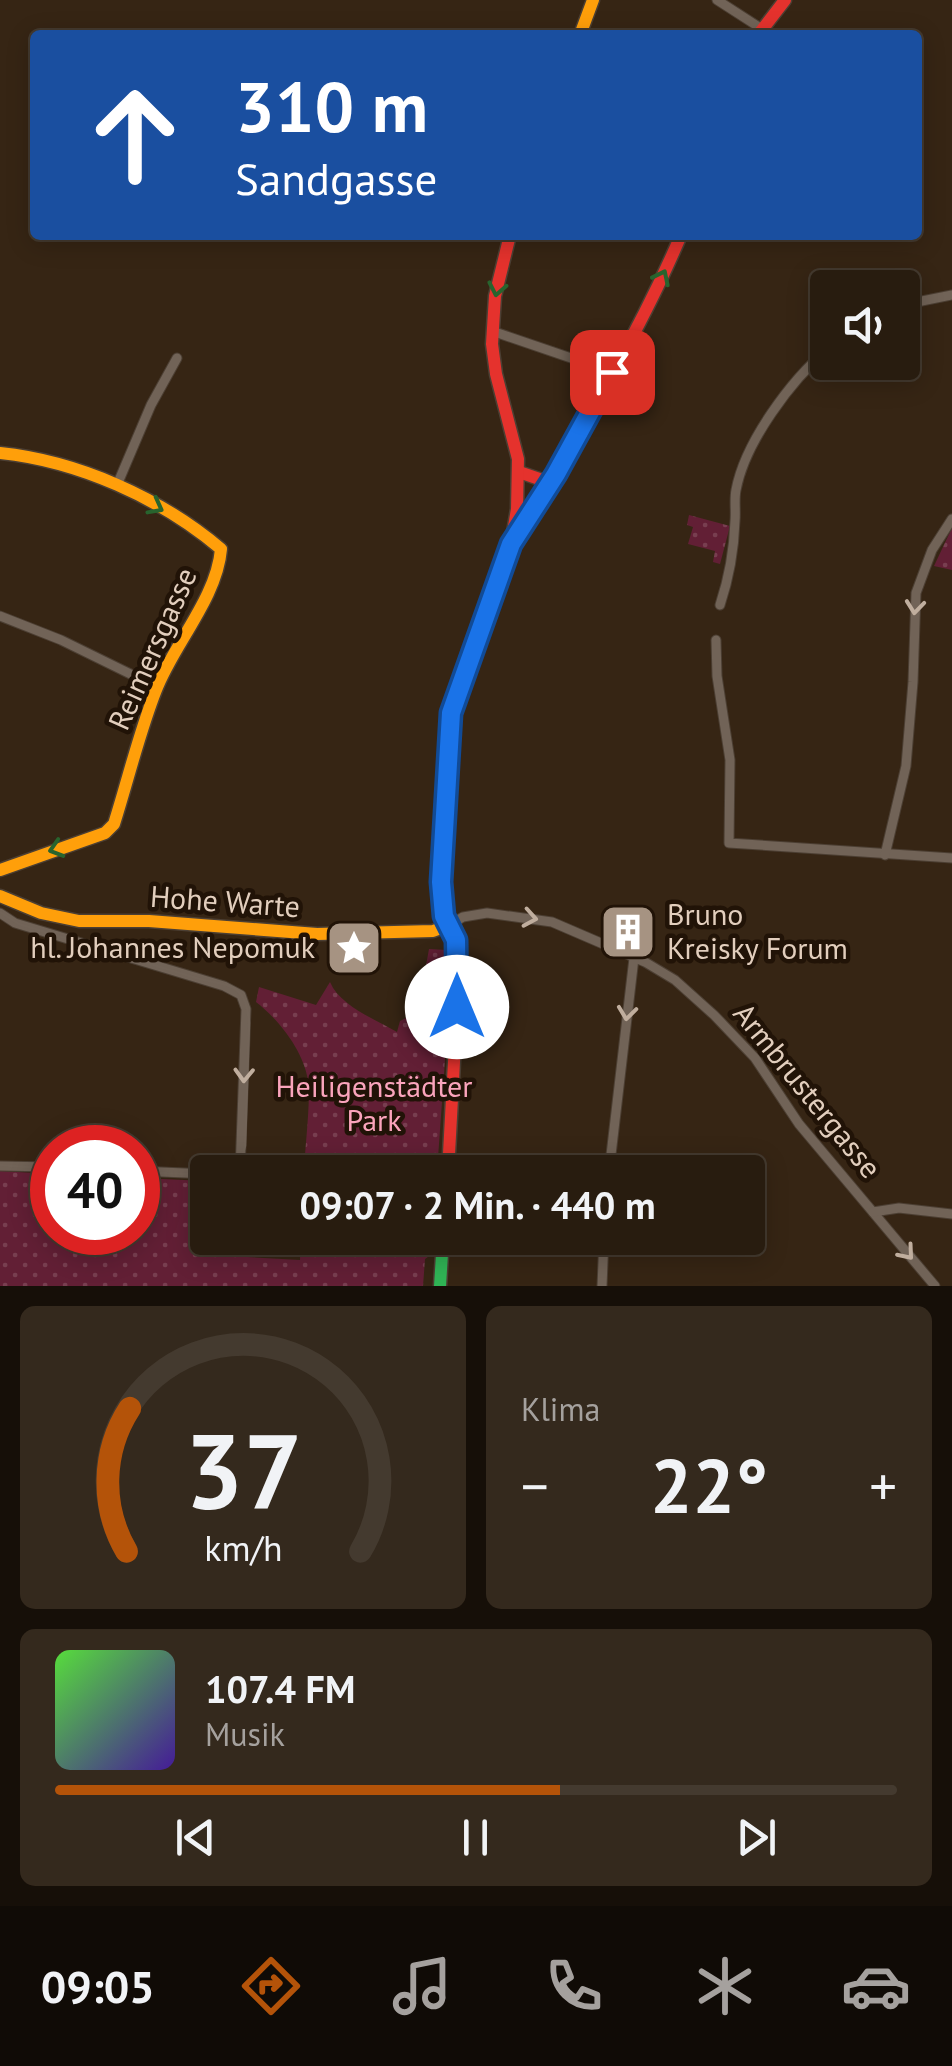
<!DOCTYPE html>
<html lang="de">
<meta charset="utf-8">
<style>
:root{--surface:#281c0f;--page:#34291d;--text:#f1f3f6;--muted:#a5a19e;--line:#443a2f;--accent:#b45309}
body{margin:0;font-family:"PT Sans",sans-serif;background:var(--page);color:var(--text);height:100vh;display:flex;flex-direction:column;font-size:38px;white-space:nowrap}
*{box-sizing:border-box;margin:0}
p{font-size:32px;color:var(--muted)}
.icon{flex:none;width:55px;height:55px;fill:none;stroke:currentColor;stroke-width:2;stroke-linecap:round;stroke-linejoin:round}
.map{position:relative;height:1286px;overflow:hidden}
.side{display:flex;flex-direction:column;gap:20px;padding:20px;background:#160f08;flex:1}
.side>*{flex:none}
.guide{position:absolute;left:30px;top:30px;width:892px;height:210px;border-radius:10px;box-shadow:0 5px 25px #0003,0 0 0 2px var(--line);background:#1a4fa0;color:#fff;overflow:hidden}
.buttons{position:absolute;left:810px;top:270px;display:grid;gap:20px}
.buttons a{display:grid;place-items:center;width:110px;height:110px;border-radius:10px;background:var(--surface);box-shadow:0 5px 25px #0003,0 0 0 2px var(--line);font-size:50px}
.speed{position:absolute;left:30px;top:1125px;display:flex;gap:20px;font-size:50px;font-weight:700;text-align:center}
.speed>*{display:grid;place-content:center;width:130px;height:130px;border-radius:50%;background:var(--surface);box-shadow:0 5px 25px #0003,0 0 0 2px var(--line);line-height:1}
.speed .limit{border:15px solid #d22;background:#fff;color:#111}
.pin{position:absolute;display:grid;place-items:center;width:85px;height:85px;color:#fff;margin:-42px;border-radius:20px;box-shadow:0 5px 15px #0006}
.me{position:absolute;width:110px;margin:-55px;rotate:0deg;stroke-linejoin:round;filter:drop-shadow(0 0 8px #0008)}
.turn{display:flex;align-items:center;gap:35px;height:210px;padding:0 40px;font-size:45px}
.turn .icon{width:130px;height:130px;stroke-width:2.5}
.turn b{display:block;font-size:70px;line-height:85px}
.big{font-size:75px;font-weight:700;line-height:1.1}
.side .widget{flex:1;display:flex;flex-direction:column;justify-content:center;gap:15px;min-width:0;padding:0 35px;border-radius:15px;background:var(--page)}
.side .dial{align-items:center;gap:0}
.dial svg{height:260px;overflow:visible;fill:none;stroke:var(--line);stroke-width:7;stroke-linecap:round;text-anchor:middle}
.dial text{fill:var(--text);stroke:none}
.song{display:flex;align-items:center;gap:30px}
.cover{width:120px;height:120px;border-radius:15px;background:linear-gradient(135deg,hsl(110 70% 55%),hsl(260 70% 35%))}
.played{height:10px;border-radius:5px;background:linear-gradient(90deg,var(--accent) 60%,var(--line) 60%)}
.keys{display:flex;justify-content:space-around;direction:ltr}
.heat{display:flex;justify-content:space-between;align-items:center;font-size:55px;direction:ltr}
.side .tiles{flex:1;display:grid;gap:20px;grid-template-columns:1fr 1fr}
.widget:last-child{grid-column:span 2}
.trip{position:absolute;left:190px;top:1155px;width:575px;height:100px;border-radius:10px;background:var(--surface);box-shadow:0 5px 25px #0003,0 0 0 2px var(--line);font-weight:700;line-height:100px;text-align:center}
.tab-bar{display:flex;height:160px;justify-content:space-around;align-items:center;background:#100b06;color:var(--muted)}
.tab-bar .icon{width:70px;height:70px}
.tab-bar .selected{color:var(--accent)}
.tab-bar b{font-size:45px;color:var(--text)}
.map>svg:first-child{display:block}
.park{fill:url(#park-dots)}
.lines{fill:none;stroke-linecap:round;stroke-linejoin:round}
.street-casing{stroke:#4c3f33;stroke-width:11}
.fast-casing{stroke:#4c3f33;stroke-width:15}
.slow-casing{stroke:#4c3f33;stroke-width:15}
.jam-casing{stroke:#4c3f33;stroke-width:15}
.street{stroke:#716357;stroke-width:9}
.fast{stroke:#30b455;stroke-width:12}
.slow{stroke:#ff9f0a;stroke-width:12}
.jam{stroke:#e5322d;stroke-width:12}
.tram{stroke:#726458;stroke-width:2.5}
.oneway{stroke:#28642e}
.oneway2{stroke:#c0ae9e}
.route-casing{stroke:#114b97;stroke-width:25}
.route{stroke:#1a73e8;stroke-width:18}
.labels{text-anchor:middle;stroke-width:9;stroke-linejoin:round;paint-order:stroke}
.street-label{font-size:30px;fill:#e2cebd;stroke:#211307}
.poi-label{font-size:30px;fill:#e2cebd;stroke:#211307;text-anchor:start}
.park-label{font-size:30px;fill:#fba4bc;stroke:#211307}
</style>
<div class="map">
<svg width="952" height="1286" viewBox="0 0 952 1286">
<defs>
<pattern id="park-dots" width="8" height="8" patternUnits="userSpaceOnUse" patternTransform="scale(2.5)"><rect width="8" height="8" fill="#621f35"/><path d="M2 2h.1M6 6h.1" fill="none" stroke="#783e50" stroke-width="1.8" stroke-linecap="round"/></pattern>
</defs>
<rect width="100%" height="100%" fill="#362514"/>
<g class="park">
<path d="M 689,515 L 730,526 L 720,564 L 713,562 L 715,551 L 688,544 L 693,527 L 687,525 Z"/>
<path d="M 952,529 L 952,570 L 934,566 L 951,530 Z"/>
<path d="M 429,949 L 447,950 L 447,1031 L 437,1172 L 304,1172 C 305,1146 311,1101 308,1080 C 303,1050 279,1020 256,1002 L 259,987 L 316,1005 L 330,982 C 340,1006 375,1019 397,1032 L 400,1021 L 406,1018 L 413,994 L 421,993 Z"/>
<path d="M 0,1171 L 52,1174 L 52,1232 L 138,1232 L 138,1178 L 207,1181 L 208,1238 L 228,1238 L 228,1256 L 300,1260 L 301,1238 L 433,1238 L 432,1254 L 425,1259 L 423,1286 L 0,1286 Z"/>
</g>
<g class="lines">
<g class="street-casing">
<g id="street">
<path d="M 717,0 L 762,29"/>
<path d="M 902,305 L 952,295"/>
<path d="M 492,331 L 612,372"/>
<path d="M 117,485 L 151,405 L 177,358"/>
<path d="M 720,605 C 729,578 734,550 735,521 C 736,511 734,500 736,490 C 745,442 791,380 828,349"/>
<path d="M 0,616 L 61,640 L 157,687"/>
<path d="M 716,640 L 717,676 L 730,760 L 729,843 L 952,858"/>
<path d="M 885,855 L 906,766 L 913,682 L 916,593 L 932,550 L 952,519"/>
<path d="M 0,913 L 15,923 L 224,986 L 241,995 L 246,1009 L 240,1172"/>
<path d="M 449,925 L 463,917 L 487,913 L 552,922 L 645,962 L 675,980 L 714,1015 L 755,1058 L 799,1124 L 935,1286"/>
<path d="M 0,1166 L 52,1167"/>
<path d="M 138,1171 L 208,1174"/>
<path d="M 221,1172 L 230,1170 L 239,1159"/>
<path d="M 609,1172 L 634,958"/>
<path d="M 873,1212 L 899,1208 L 952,1214"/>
<path d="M 237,1245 L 238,1238"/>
<path d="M 602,1286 L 604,1238"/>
</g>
</g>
<g class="fast-casing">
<path id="fast" d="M 440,1286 L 443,1238"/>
</g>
<g class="slow-casing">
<g id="slow">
<path d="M 580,35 L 593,0"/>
<path d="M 0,453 C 78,461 161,498 221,549 C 217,598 173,645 156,690 C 139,733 128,780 114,824 L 105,833 L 0,870"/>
<path d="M 0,896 L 41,913 L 79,921 L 149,921 L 317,934 L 433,931 L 449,925"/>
</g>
</g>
<g class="jam-casing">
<g id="jam">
<path d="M 758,35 L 785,0"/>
<path d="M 519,472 L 548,482"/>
<path d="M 515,538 C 574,440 636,341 681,235"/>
<path d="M 448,1172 L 457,1007 L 456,941 L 442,911 L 441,882 L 448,728 L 511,544 L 517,509 L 518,459 L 496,374 L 492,344 L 495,296 L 510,235"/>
</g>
</g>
<use href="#street" class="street"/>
<use href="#fast" class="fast"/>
<use href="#slow" class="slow"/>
<use href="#jam" class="jam"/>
<g class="tram">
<path d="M 0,912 L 19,924 L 196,978 C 228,986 247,982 249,1023 L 245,1146 L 241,1160 L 227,1172"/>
<path d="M 0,1165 L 52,1169"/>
<path d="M 138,1172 L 208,1175"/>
</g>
</g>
<defs><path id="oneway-chevron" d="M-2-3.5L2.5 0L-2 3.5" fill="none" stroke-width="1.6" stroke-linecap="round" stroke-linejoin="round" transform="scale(2.5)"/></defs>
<g class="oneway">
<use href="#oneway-chevron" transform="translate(662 277) rotate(-64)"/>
<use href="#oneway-chevron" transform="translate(497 289) rotate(101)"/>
<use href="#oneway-chevron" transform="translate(156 507) rotate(28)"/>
<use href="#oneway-chevron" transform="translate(56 849) rotate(163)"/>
</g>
<g class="oneway2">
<use href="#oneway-chevron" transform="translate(915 607) rotate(96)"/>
<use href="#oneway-chevron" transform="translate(530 918) rotate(10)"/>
<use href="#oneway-chevron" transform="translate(627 1013) rotate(97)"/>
<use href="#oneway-chevron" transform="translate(244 1075) rotate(92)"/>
<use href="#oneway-chevron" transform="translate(907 1253) rotate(50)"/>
</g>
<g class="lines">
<g class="route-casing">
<path id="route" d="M 457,1007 L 456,940 L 444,916 L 441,882 L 451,713 L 511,544 L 556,474 L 612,372"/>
</g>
<use href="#route" class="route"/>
</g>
<defs>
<g id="building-square" transform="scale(2.875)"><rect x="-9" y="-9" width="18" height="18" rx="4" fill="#a69382" stroke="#211307"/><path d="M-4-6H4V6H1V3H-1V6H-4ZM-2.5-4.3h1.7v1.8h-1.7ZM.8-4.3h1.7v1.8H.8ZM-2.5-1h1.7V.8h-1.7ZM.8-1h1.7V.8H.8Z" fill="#fff"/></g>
<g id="sight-square" transform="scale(2.875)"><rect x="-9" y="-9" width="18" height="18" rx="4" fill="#a69382" stroke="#211307"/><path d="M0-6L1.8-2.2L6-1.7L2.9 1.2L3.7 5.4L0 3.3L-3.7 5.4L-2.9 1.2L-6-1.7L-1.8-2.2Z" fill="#fff"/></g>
</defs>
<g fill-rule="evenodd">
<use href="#building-square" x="628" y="932"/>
<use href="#sight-square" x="354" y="948"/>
</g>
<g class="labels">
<g class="street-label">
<text transform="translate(153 649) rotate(-66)" y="10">Reimersgasse</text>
<text transform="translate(225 902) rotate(4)" y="10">Hohe Warte</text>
<text transform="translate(807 1091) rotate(51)" y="10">Armbrustergasse</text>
</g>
<g class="poi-label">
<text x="667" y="925">Bruno<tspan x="667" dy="34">Kreisky Forum</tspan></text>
<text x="315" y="958" text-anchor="end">hl. Johannes Nepomuk</text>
</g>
<g class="park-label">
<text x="374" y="1097">Heiligenstädter<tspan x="374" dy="34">Park</tspan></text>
</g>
</g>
</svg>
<div class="buttons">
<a><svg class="icon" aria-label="sound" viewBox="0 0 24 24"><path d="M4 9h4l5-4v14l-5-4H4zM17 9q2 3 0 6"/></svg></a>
</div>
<div class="speed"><div class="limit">40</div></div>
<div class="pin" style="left:612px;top:372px;background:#d93025"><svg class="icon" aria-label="arrive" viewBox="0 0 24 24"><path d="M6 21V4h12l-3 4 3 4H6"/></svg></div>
<svg class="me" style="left:457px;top:1007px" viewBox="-20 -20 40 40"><circle r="19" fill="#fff"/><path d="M0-13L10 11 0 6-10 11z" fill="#1a73e8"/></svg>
<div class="trip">09:07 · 2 Min. · 440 m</div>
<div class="guide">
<div class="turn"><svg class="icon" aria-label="ahead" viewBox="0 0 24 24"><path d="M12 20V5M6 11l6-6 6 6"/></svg><div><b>310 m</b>Sandgasse</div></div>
</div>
</div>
<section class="side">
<div class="tiles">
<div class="widget dial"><svg viewBox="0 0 100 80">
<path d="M14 69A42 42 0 1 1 86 69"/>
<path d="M14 69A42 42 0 0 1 15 25" stroke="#b45309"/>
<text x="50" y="56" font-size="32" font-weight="700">37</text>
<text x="50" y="72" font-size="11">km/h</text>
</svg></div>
<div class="widget"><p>Klima</p>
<div class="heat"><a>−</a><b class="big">22°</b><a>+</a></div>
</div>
<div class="widget">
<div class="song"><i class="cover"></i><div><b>107.4 FM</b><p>Musik</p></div></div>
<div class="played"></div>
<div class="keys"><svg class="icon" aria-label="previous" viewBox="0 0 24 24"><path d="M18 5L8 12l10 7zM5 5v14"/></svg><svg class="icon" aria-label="pause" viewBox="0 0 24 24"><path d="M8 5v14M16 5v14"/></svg><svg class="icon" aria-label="next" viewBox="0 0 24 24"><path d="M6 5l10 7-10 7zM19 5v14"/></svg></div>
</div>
</div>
</section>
<nav class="tab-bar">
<b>09:05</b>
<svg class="icon selected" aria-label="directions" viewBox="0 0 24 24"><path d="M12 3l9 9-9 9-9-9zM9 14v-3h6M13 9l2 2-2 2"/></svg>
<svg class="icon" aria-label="music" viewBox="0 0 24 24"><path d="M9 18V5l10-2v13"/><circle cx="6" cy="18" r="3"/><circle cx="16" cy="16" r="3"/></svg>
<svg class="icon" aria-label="phone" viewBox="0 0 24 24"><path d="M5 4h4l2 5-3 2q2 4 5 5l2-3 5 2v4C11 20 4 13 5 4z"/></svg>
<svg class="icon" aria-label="climate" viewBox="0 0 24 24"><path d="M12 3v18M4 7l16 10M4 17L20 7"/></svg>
<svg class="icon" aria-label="car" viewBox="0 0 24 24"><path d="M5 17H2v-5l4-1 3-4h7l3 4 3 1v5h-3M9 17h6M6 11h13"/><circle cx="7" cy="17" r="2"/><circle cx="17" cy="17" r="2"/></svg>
</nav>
